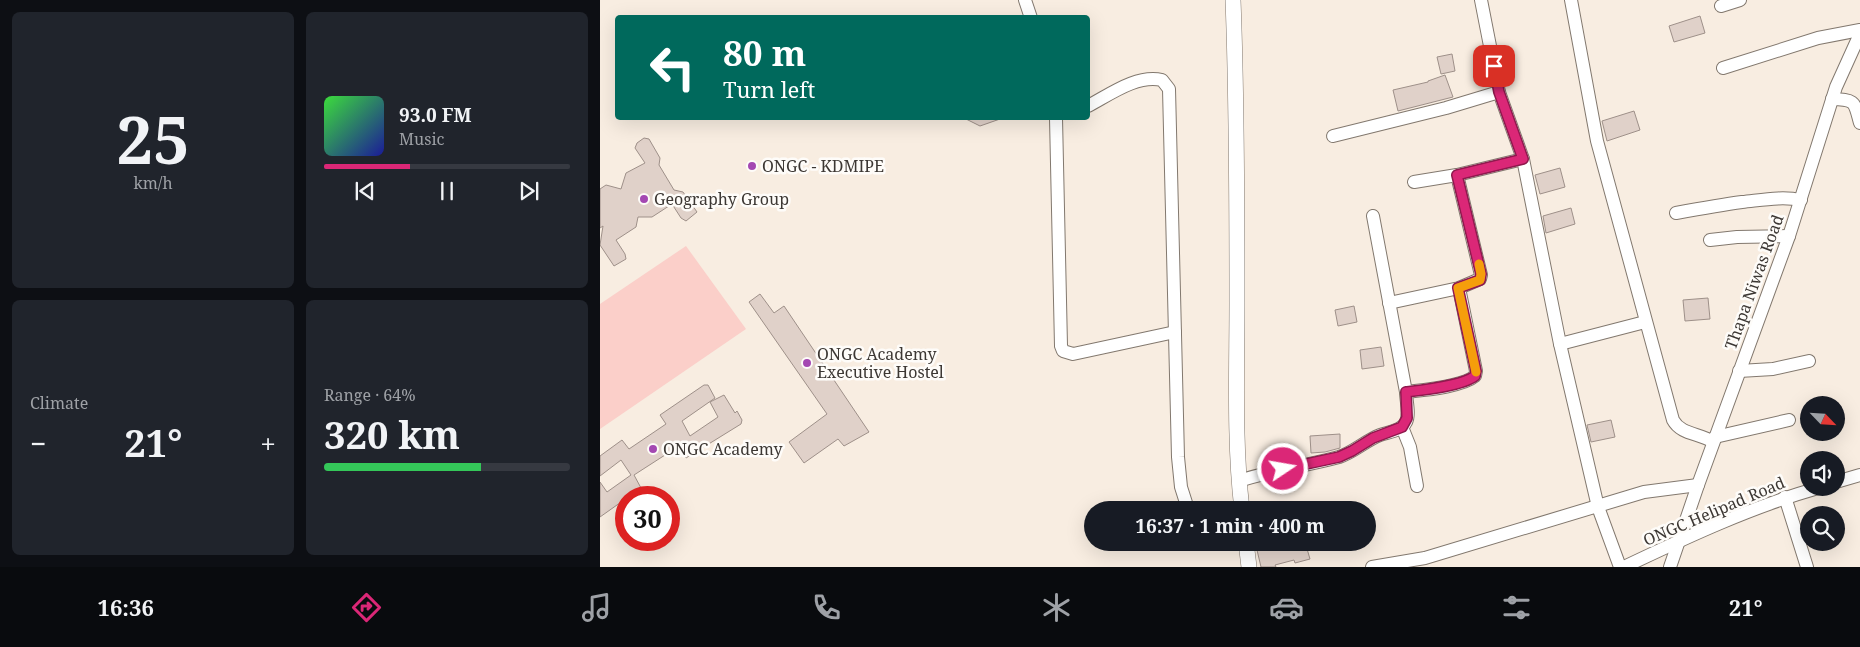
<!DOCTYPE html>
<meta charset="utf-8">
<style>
:root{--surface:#171b24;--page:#20242c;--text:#f1f3f6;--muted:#9ea1a6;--line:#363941;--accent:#db2777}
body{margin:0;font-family:"Noto Serif",serif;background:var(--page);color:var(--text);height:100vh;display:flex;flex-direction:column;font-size:19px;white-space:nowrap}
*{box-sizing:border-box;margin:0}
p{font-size:16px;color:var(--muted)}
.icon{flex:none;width:28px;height:28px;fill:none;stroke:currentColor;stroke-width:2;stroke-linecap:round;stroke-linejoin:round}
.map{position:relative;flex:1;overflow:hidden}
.drawer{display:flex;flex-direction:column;gap:12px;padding:12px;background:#0d0f14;width:600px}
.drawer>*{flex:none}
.hud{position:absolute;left:15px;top:15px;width:475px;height:105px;border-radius:5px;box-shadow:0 5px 20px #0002;background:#00695c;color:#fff;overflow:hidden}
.needle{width:32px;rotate:115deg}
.fabs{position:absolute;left:1200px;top:396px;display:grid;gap:10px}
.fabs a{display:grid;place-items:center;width:45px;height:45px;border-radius:50%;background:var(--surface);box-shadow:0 5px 20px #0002;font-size:25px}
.speed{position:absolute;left:15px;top:486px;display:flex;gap:10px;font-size:25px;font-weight:700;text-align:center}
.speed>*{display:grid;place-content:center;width:65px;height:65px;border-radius:50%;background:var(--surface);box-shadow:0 5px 20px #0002;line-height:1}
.speed .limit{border:8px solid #d22;background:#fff;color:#111}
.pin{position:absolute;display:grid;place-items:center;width:42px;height:42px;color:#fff;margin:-21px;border-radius:10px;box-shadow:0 2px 8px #0006}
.me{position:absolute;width:55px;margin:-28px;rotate:78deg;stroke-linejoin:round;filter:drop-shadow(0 0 4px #0008)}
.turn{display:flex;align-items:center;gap:18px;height:105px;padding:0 25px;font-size:22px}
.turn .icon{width:65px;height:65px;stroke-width:2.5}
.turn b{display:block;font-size:35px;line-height:42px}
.big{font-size:38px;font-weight:700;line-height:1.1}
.drawer .tile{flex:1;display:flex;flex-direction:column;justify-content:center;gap:8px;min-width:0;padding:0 18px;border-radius:8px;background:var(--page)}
.drawer .dial{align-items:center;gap:0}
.dial b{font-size:65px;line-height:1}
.song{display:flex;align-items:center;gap:15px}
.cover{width:60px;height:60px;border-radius:8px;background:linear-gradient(135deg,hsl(120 70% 55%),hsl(240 70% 35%))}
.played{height:5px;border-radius:2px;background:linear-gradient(90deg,var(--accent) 35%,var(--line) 35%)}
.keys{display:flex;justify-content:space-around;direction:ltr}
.heat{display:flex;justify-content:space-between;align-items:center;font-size:28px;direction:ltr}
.charge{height:8px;border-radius:4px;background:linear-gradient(90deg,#34c759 64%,var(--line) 0)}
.drawer .tiles{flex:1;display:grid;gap:12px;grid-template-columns:repeat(2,1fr)}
.trip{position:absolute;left:484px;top:501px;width:292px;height:50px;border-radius:25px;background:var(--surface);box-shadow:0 5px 20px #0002;font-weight:700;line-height:50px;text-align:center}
.tabs{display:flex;height:80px;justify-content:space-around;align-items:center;background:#090b0e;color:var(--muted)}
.tabs .icon{width:35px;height:35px}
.tabs .on{color:var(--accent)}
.tabs b{font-size:22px;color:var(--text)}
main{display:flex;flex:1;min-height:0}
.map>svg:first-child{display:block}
.green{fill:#fbcfc9}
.building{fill:#e0d1c9;stroke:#9e9089}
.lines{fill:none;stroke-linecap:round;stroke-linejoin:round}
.minor-casing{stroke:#82786e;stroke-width:14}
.tertiary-casing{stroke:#82786e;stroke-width:16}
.minor{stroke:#fff;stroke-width:12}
.tertiary{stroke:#fff;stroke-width:15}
.route-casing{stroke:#8e194d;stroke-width:12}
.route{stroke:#db2777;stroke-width:9}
.slow{stroke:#f59e0b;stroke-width:9}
.poi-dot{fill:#a448b2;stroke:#fefcf9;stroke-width:2}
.labels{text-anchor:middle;stroke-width:5;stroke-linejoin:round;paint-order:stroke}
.poi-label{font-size:16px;fill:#3c3733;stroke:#fefcf9;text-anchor:start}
.street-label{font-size:16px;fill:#3c3733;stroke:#fefcf9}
</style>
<main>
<section class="drawer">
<div class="tiles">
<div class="tile dial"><b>25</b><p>km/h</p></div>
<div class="tile">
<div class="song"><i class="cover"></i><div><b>93.0 FM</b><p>Music</p></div></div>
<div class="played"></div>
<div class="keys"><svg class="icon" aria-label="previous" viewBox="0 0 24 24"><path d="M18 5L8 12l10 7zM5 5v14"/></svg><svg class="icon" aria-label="pause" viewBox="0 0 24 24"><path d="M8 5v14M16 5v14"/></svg><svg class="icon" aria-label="next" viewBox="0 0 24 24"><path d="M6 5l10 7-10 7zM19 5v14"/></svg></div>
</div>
<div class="tile"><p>Climate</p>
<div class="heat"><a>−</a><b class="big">21°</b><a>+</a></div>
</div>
<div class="tile"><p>Range · 64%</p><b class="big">320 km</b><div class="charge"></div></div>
</div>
</section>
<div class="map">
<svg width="1260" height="567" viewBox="0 0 1260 567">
<rect width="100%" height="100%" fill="#f8ede1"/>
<path class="green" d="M 86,246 L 146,329 L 0,429 L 0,304 Z"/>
<g class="building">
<path d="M 1100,16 L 1105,33 L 1074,42 L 1069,26 Z"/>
<path d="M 852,54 L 855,71 L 841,74 L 837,57 Z"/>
<path d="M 845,75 L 853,97 L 798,111 L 793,90 L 828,82 L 828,81 Z"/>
<path d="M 1034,111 L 1040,130 L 1007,141 L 1002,121 Z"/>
<path d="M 364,118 L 400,118 L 400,119 L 380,126 Z"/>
<path d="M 44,138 L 49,139 L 60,158 L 59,165 L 74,190 L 83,192 L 97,212 L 86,221 L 81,218 L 72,204 L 52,217 L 38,217 L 36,227 L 16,240 L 25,254 L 26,259 L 14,266 L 0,245 L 3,226 L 0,228 L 0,189 L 6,185 L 21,189 L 26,173 L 45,163 L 35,148 L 37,143 Z"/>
<path d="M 960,168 L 965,187 L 940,194 L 935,175 Z"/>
<path d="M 971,208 L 975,224 L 946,233 L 943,216 Z"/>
<path d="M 160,294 L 174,313 L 184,306 L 269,432 L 244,446 L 238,439 L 204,463 L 189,442 L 227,414 L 149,302 Z"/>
<path d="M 1108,298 L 1110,319 L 1085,321 L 1083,300 Z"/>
<path d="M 754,306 L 757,322 L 738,326 L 735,310 Z"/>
<path d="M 781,347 L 784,366 L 762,369 L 760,350 Z"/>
<path d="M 104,385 L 108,385 L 115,398 L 82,421 L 90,436 L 118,417 L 110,402 L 124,395 L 135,413 L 137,411 L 142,420 L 141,424 L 86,458 L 79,446 L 34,475 L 41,488 L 0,517 L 0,482 L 7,492 L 31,475 L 21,460 L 0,476 L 0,456 L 22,440 L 29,449 L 66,424 L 60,415 Z"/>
<path d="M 1011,420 L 1015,437 L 991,442 L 987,425 Z"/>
<path d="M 740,434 L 740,448 L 725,452 L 711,453 L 710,436 Z"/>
<path d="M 666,542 L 705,542 L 710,559 L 695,563 L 694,560 L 675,565 L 676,567 L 661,567 L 657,550 L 667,547 Z"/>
</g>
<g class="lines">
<g class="minor-casing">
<g id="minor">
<path d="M 425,0 L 431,18"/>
<path d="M 881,0 L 899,92 L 923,159 L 960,344 L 998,507 L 1020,567"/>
<path d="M 971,0 L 997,141 L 1073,420 C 1081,435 1100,433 1113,442"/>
<path d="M 1121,6 L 1140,0"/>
<path d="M 1123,68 L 1218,38 L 1260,30"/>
<path d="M 1232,99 C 1256,100 1254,101 1260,123"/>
<path d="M 488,106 C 509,95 537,74 562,80 L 569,89 L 578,457 L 581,487 L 588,509"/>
<path d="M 456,118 L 461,346 L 463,351 L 473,354 L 575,332"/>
<path d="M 733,136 L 846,108 L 899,92"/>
<path d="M 814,182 L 857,175 L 923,159"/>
<path d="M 1076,213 C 1098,209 1120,205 1142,202 C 1162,200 1182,196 1201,200"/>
<path d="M 1110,240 L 1137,237 L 1189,236"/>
<path d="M 789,303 L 859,288 L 880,279 L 881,275 L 857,175"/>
<path d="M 960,344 L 1045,322"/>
<path d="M 1139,371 L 1173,369 L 1209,361"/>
<path d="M 806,392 C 823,390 862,387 875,376 L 876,371 L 859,288"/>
<path d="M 802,427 L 810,447 L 817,486"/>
<path d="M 1115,437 L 1189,420"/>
<path d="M 639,481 C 672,470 706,466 739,457 C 754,452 765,441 780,435 C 788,432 802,431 806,422 C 810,414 806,400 806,392 L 773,216"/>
<path d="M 1236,482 L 1260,475"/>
<path d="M 1185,497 L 1207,567"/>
<path d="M 772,567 L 825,558 L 1044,492 L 1098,485"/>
<path d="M 1024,567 C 1087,537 1151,507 1218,488"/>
<path d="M 1070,567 L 1098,485 L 1189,236 L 1236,87 L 1260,34"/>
</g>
</g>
<g class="tertiary-casing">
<g id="tertiary">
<path d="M 633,0 C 637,101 637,202 637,302 C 637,371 634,441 642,510"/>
<path d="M 646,542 L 649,567"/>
</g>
</g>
<use href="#minor" class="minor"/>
<use href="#tertiary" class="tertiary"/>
</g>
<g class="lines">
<g class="route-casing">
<path id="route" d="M 683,469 L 739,457 L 752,451 L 773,438 L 802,427 L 807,418 L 806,392 C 823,390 862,386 875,376 L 876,371 L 858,288 L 880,280 L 881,274 L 857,175 L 923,159 L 899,92 L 894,66"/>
</g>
<use href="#route" class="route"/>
<path class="slow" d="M 876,372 L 858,288 L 880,280 L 881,274 L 879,264"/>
</g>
<g class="poi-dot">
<circle cx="152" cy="166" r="5"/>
<circle cx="44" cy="199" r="5"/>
<circle cx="207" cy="363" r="5"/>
<circle cx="53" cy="449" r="5"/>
</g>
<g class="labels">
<g class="poi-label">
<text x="162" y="172">ONGC - KDMIPE</text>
<text x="54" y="205">Geography Group</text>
<text x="217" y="360">ONGC Academy<tspan x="217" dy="18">Executive Hostel</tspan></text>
<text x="63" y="455">ONGC Academy</text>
</g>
<g class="street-label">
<text transform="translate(1154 282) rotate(-70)" y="6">Thapa Niwas Road</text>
<text transform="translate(1114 511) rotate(-23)" y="6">ONGC Helipad Road</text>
</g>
</g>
</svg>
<div class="fabs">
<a><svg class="needle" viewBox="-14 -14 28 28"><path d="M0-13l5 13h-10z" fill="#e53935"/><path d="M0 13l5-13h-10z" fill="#9ea1a6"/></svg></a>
<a><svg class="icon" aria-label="sound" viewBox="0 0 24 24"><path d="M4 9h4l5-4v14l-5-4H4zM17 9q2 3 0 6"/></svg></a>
<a><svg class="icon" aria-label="search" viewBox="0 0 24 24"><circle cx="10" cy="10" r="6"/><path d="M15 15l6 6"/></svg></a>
</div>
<div class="speed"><div class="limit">30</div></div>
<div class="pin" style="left:894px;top:66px;background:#d93025"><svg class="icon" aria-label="arrive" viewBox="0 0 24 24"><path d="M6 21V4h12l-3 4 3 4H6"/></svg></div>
<svg class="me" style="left:683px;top:469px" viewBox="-20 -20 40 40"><circle r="17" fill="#db2777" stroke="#fff" stroke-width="3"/><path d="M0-11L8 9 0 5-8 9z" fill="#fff"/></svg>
<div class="trip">16:37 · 1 min · 400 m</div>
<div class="hud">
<div class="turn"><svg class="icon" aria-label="left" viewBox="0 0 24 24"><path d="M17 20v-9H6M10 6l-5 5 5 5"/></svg><div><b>80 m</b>Turn left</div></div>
</div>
</div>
</main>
<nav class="tabs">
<b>16:36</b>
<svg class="icon on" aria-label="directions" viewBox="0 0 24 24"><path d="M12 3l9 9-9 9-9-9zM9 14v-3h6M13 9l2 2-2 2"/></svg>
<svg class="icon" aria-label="music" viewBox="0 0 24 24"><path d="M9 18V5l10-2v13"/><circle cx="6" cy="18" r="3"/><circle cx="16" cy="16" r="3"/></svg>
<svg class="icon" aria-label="phone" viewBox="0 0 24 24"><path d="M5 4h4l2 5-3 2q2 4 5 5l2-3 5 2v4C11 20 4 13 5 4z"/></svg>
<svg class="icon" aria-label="climate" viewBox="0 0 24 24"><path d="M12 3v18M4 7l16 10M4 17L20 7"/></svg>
<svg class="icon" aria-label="car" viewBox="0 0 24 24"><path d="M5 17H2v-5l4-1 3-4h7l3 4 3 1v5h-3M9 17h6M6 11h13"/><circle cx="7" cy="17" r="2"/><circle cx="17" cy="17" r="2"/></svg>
<svg class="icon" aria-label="filters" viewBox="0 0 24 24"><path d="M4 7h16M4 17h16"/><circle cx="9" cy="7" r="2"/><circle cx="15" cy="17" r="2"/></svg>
<b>21°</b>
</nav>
